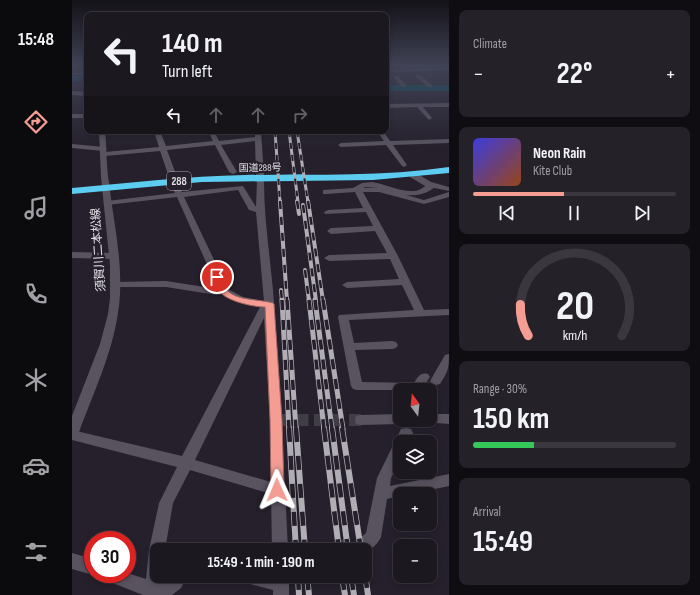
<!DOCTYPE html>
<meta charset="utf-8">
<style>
:root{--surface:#1c1820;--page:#252129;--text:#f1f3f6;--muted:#a0a0a5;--line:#3a373e;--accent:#f59c93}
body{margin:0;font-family:"Sofia Sans Condensed","Noto Sans JP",sans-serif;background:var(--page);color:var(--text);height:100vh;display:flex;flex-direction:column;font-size:15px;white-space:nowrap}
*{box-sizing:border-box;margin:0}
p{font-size:13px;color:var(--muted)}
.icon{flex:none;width:22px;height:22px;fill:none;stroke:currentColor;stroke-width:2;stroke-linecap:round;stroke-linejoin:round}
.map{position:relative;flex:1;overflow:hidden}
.panel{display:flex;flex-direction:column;gap:10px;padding:10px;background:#0f0d12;width:251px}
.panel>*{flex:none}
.top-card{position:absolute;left:12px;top:12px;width:305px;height:122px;border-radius:8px;box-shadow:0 2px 6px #0003,0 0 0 1px var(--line);background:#1c1820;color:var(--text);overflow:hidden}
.needle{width:26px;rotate:345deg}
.controls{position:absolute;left:321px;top:383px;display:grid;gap:8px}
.controls a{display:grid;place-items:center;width:44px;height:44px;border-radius:8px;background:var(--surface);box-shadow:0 2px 6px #0003,0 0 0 1px var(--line);font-size:20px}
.speed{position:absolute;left:12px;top:531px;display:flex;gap:8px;font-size:20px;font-weight:700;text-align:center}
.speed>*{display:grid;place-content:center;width:52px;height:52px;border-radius:50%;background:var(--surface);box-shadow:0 2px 6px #0003,0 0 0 1px var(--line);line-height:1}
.speed .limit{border:6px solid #d22;background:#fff;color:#111}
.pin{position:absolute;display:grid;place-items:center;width:34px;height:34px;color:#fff;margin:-17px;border:2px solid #fff;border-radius:50%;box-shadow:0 1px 4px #0007}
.me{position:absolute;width:44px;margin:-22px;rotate:359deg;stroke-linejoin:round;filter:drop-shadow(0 0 3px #0008)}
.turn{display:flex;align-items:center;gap:14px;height:84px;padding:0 12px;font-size:18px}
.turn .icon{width:52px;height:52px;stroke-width:2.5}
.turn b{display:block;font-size:28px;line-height:34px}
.lanes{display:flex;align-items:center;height:38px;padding:0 12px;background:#0003;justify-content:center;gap:20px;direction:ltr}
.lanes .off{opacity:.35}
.big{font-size:30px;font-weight:700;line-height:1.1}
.panel .widget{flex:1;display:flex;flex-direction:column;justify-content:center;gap:6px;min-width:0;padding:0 14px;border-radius:8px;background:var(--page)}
.panel .dial{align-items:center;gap:0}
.dial svg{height:104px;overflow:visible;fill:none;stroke:var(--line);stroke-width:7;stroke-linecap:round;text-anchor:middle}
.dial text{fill:var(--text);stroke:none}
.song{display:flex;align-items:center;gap:12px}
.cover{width:48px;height:48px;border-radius:6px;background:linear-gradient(135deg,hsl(240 70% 55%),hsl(20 70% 35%))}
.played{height:4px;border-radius:2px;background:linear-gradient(90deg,var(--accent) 45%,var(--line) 45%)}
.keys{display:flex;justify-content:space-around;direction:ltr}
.heat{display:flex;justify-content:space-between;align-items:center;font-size:22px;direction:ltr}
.charge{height:6px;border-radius:3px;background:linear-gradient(90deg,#34c759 30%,var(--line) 0)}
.trip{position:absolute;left:78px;top:543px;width:222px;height:40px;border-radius:8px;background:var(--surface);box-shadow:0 2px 6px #0003,0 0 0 1px var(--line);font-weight:700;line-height:40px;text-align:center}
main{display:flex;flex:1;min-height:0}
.menu{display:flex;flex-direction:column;width:72px;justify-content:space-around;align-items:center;background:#0b0a0d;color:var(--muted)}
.menu .icon{width:28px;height:28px}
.menu .active{color:var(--accent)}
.menu b{font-size:18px;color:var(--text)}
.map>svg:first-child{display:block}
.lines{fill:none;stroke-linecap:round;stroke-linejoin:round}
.river{fill:#024b61;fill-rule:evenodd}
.street-tunnel-far1{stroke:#413d47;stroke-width:12;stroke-dasharray:12 5.5;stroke-linecap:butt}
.street-tunnel{stroke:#413d47;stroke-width:15;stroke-dasharray:15 8;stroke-linecap:butt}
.street{fill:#595360;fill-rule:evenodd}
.secondary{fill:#595360;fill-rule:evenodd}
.highway{fill:#5ccdf0;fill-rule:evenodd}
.rail-far3-casing{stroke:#b1adb5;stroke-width:3}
.rail-far2-casing{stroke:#b1adb5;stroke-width:4}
.rail-far1-casing{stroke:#b1adb5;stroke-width:5}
.rail-casing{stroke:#b1adb5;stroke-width:6}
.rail-far3{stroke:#25202b;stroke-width:2;stroke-dasharray:6;stroke-linecap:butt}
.rail-far2{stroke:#25202b;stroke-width:2.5;stroke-dasharray:8;stroke-linecap:butt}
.rail-far1{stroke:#25202b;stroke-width:3.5;stroke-dasharray:10;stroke-linecap:butt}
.rail{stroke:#25202b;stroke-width:4.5;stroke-dasharray:14;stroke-linecap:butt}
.route{fill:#f59c93;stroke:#9f6560}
.labels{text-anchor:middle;stroke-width:4;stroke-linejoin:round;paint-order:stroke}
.far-street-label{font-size:10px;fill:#e2dfe6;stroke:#25202b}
.shield{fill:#25202b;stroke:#a9a6ae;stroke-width:1}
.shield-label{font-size:11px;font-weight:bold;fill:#e2dfe6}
.street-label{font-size:12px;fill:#e2dfe6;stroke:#25202b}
</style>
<main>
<nav class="menu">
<b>15:48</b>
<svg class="icon active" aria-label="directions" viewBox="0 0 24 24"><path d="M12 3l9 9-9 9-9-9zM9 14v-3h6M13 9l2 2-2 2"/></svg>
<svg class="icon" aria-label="music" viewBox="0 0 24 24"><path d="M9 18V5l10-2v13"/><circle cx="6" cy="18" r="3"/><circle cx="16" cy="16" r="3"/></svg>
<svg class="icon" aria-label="phone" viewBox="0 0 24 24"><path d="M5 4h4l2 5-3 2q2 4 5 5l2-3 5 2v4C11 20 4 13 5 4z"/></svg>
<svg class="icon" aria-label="climate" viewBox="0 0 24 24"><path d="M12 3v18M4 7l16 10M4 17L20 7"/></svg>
<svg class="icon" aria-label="car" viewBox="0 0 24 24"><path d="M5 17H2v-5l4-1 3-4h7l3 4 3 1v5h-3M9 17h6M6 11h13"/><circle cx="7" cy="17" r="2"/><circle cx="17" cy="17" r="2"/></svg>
<svg class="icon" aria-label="filters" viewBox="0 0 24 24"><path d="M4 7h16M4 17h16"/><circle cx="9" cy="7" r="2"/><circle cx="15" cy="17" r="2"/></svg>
</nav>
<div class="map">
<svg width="377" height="595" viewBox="0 0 377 595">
<rect width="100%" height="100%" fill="#25202b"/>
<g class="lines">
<g class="river">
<path d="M 15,74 L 15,78 L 0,82 L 0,76 Z"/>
<rect x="314" y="85" width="63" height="6"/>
</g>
<path class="street-tunnel-far1" d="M 207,420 L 289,420"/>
<path class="street-tunnel" d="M 264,548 L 293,544"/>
<g class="street">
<path d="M 377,68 L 377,70 L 314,72 L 314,70 Z"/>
<path d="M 15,72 L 15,74 L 0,75 L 0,73 Z"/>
<path d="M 344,75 L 348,75 L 360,85 L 360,87 L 356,87 L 344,77 Z"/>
<path d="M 322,76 L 326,76 L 334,85 L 334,87 L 330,87 L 322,78 Z"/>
<path d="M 314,82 L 317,84 L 318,88 L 314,88 Z"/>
<path d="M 0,91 L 15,92 L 15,96 L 0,95 Z"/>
<path d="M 377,103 L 377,107 L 351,107 L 360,118 L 357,120 L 345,107 L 314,108 L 314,104 Z"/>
<rect x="0" y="114" width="15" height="4"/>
<path d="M 82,131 L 88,131 L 94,146 L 141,141 L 136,131 L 142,131 L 147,141 L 183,137 L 183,131 L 189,131 L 192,175 L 188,177 L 184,175 L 183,141 L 149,145 L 165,172 L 161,174 L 157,172 L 143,145 L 95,150 L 105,177 L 101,179 L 97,177 L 88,151 L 33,156 L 30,154 L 33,152 L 87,147 Z"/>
<path d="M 305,131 L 311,131 L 318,141 L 377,139 L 377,143 L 321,145 L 335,165 L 332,167 L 330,166 L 314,145 L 269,147 L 266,145 L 269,143 L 312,141 Z"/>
<path d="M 0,144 L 32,147 L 35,149 L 32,151 L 0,148 Z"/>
<path d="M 185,180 L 191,180 L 192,182 C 192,222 199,262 202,302 C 208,385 212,467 216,550 L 200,550 L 199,494 L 118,470 L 101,503 L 93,550 L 85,550 L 85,576 L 90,576 L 90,581 L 97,576 L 115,576 L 109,588 L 100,595 L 71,595 L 33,580 L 31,574 L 55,574 L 55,573 L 74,579 L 77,550 L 87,503 L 105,467 L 0,440 L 0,430 L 110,456 L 188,307 L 164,302 L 150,294 L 145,295 L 94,287 L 40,287 L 38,285 L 43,282 L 94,281 L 146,289 L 105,197 L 35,205 L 31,203 L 35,201 L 103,193 L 99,185 L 103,183 L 106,183 L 110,192 L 171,186 L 184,207 ZM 166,190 L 177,210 L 184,212 L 192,301 L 171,297 L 156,289 L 112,197 ZM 192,318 L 198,420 L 199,482 L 123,460 Z"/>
<path d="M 300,182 C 314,184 328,192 342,191 C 350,191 355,182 363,183 L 363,187 C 354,194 346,196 334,195 L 352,200 L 377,192 L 377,197 L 352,204 L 307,192 L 291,192 L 326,256 L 352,310 L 377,309 L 377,315 L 277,320 L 282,343 L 320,341 L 324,342 L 326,345 L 324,348 L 320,349 L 283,350 L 290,382 L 342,383 C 346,377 348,372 356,374 L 358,377 L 349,390 L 285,390 L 281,389 L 279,386 L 266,317 L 267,315 L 342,310 L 330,285 L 275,288 L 270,285 L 275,282 L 327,279 L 318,259 L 257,261 L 252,258 L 257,255 L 315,253 L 303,231 L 259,234 L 255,231 L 259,228 L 301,226 L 294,212 L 253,214 L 252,212 L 256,210 L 291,208 L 283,192 L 254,194 L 251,194 L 251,190 L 281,188 L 290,183 ZM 293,187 L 306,188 L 292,188 Z"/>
<path d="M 0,252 L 42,253 L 47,256 L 42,259 L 0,258 Z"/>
<path d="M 377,354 C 377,369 376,371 368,384 L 364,385 L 360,384 L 358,381 L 373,355 Z"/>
<path d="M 328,414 L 328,420 L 334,420 L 333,422 L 328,424 L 289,425 L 284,424 L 283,420 L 284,416 L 289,415 Z"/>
<path d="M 358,414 L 377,414 L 377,424 L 353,422 L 352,420 L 358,420 Z"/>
<path d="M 334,428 L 339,429 L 341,433 L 337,442 L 328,442 L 328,460 L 319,478 L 318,486 L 377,474 L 377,486 L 339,494 L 328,494 L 328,496 L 315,499 L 309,537 C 306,544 300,549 293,551 L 293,550 L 287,549 L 285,544 L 287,539 L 294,533 L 305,478 L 329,429 Z"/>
<path d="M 0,553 L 21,559 L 21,574 L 23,574 L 21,575 L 0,569 Z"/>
<path d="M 168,576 L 217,576 L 217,595 L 201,595 L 201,590 L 170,582 Z"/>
</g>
<g class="secondary">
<path d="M 27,131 L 33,131 C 35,148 34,166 37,183 C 42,226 53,270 46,313 C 40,354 21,394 7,432 L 5,436 L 0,437 L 0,416 L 28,344 L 36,314 L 38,298 L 38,265 L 29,177 Z"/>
<path d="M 338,173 L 344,173 L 359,182 L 377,187 L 377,191 L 353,186 L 338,177 Z"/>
</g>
<path class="highway" d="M 377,167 L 377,173 L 301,180 L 130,182 L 0,194 L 0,188 C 58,183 115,176 173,175 C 241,174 309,177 377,167 Z"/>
<g class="rail-far3-casing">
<g id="rail-far3">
<path d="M 203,131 L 208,202"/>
<path d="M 217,131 L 226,202"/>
<path d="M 225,131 L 236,202"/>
</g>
</g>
<g class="rail-far2-casing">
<g id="rail-far2">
<path d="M 208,201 L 215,301"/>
<path d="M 225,201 L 227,214"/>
<path d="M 236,201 L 251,301"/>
<path d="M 231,205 L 244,301"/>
<path d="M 233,270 L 237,301"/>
<path d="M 209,290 L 210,301"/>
</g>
</g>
<g class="rail-far1-casing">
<g id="rail-far1">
<path d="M 210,300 L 217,429"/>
<path d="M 215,300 L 224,429"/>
<path d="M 237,300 L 252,429"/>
<path d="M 243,300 L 260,429"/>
<path d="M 251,300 L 271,429"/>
</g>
</g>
<g class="rail-casing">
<g id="rail">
<path d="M 217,428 L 224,550"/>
<path d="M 224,428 L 233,550"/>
<path d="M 252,428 L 267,550"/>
<path d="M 260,428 L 276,550"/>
<path d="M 270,428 L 289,550"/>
<path d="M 293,574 L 296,595"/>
<path d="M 226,576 L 227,595"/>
<path d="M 235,576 L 237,595"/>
<path d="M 270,576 L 273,595"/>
<path d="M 279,576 L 282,595"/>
</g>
</g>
<use href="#rail-far3" class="rail-far3"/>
<use href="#rail-far2" class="rail-far2"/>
<use href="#rail-far1" class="rail-far1"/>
<use href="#rail" class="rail"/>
</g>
<linearGradient id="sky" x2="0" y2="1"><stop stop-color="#141218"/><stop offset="0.44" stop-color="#404255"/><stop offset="1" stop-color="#404255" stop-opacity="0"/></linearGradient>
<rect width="377" height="149" fill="url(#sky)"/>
<path class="route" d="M 142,275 L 148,275 C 151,280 152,286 155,290 C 164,301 188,299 201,303 L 202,304 L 210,420 L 212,490 L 210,494 L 205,495 L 201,494 L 199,490 L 198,420 L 193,307 C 181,307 155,301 148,292 C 145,288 143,282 140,277 Z"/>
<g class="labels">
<g class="far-street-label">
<text transform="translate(188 167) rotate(-1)" y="4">国道288号</text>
</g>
<rect class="shield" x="95" y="172" width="24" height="18" rx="3"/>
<g class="shield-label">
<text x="107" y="185">288</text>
</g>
<g class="street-label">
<text transform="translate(26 250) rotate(-94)" y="4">須賀川二本松線</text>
</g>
</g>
</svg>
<div class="controls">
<a><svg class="needle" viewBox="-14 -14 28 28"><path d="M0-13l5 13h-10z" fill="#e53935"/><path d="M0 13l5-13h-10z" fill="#a0a0a5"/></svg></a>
<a><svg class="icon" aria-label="layers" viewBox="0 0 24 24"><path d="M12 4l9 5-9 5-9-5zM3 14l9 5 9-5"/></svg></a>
<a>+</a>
<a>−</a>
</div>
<div class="speed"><div class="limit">30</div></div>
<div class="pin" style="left:145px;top:277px;background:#d93025"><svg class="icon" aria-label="arrive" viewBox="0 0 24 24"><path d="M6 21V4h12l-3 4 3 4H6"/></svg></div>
<svg class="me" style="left:205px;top:490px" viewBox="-20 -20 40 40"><path d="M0-17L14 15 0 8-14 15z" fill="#f59c93" stroke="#fff" stroke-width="4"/></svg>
<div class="trip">15:49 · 1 min · 190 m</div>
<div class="top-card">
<div class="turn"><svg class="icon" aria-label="left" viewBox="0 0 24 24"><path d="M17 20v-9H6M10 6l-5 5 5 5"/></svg><div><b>140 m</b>Turn left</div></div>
<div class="lanes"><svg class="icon" aria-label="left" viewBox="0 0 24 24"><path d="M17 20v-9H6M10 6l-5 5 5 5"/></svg><svg class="icon off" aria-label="ahead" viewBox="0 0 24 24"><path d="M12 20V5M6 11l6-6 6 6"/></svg><svg class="icon off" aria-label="ahead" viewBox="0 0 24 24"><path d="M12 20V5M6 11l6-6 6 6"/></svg><svg class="icon off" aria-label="right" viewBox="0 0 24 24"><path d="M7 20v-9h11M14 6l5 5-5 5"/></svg></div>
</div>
</div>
<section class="panel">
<div class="widget"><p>Climate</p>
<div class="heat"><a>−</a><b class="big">22°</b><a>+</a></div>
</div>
<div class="widget">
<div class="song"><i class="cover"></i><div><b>Neon Rain</b><p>Kite Club</p></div></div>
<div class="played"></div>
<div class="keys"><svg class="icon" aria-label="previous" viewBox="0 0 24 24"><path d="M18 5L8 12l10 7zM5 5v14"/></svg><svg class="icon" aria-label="pause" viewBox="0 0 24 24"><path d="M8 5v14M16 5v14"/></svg><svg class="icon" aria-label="next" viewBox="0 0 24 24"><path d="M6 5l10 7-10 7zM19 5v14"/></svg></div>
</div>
<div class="widget dial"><svg viewBox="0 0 100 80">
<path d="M14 69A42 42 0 1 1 86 69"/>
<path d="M14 69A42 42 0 0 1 8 45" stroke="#f59c93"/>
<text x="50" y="56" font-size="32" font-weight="700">20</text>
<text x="50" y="72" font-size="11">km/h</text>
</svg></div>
<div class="widget"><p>Range · 30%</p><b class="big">150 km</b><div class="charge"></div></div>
<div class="widget"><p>Arrival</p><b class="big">15:49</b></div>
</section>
</main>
